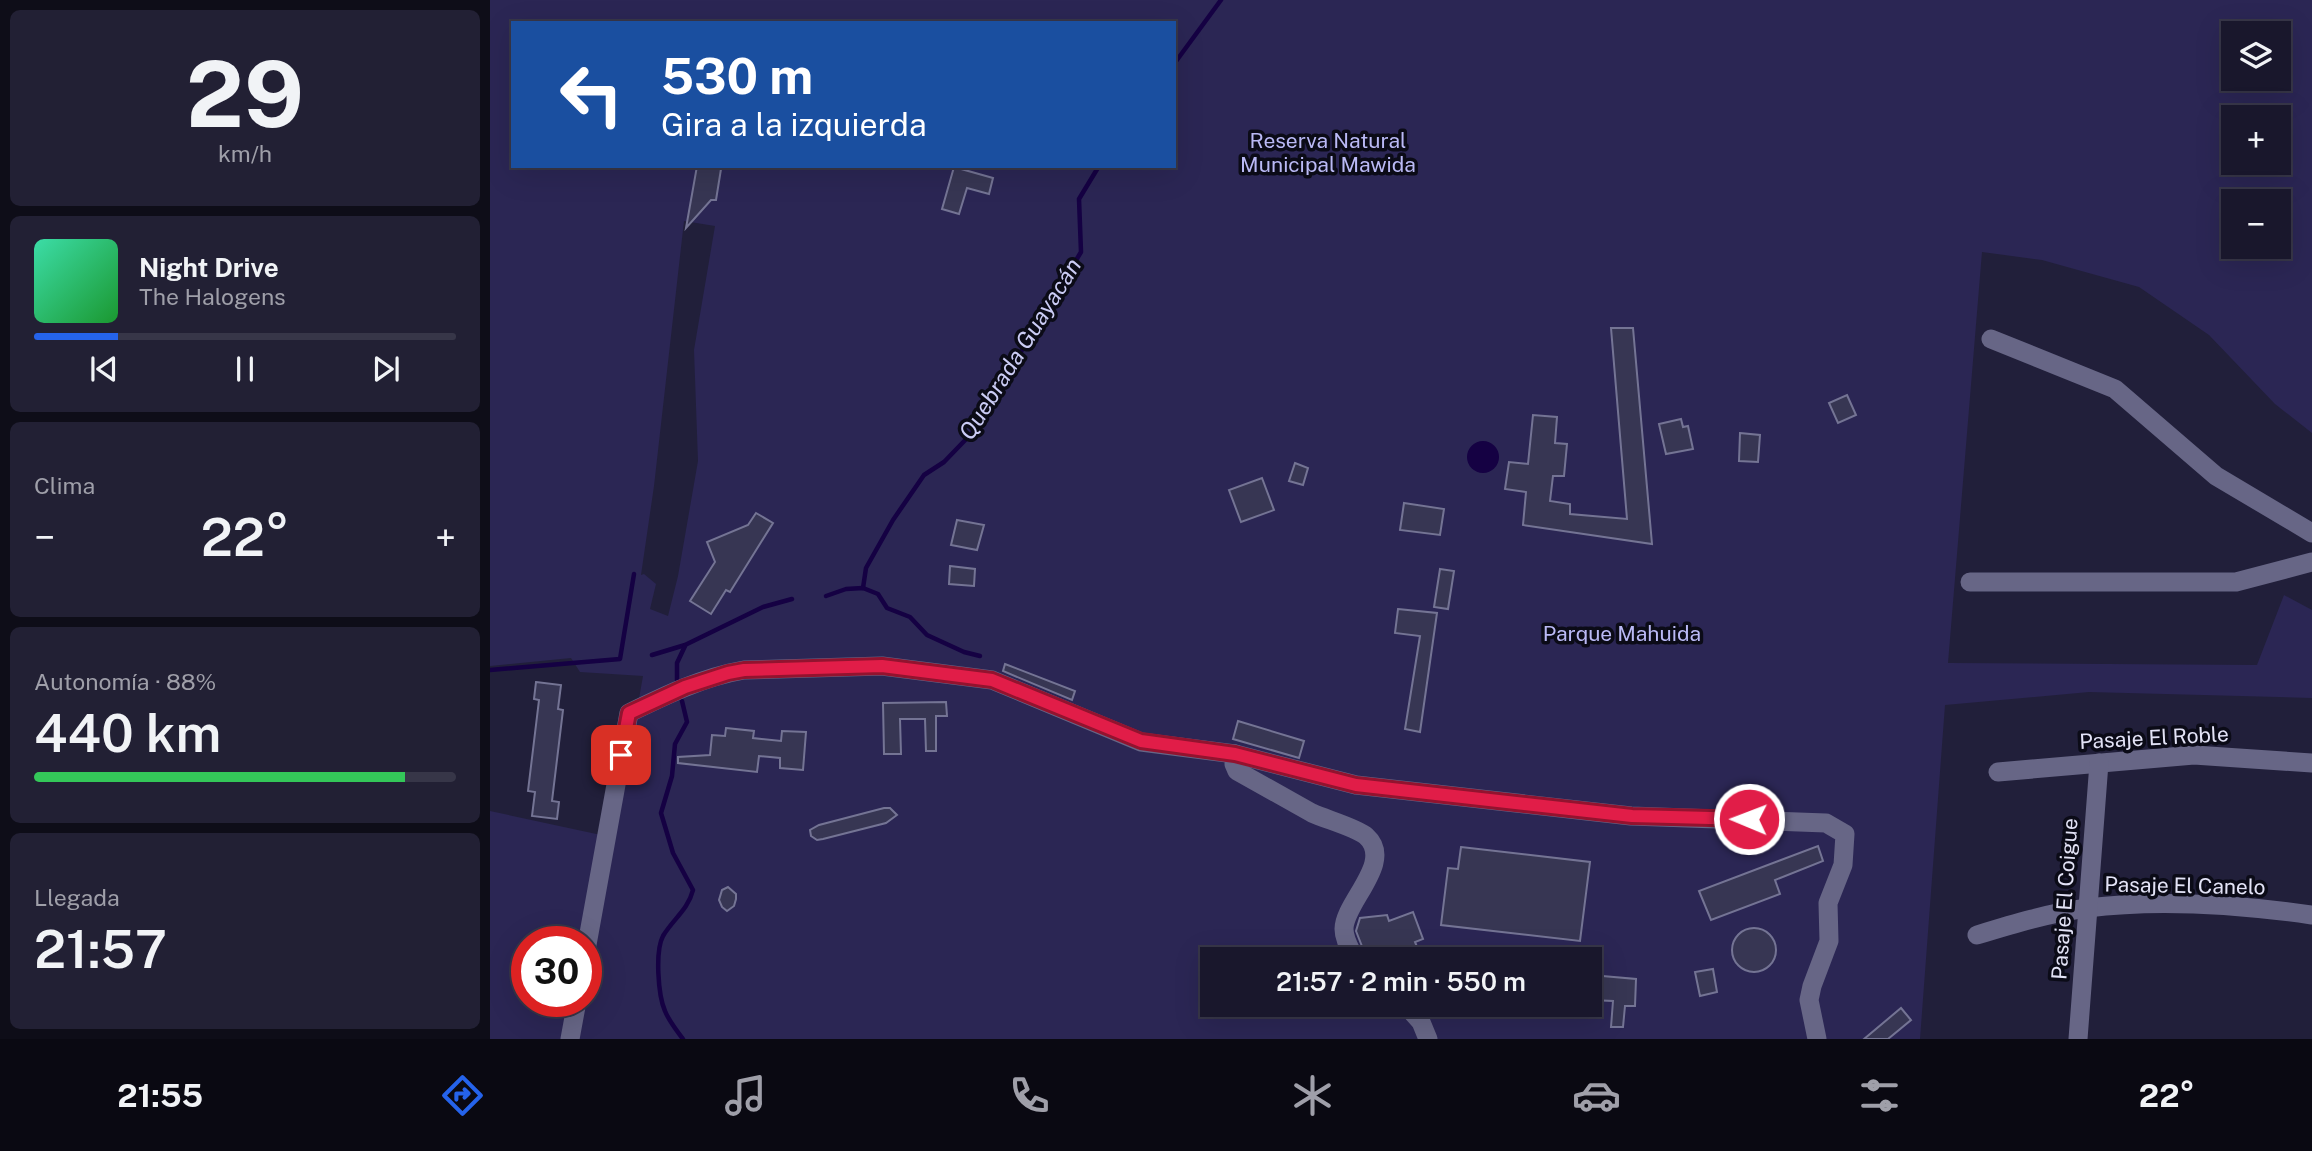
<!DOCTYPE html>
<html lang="es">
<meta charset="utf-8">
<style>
:root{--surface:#19172c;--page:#222034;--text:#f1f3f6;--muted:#9f9fa9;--line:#373648;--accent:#2563eb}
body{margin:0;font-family:"Public Sans",sans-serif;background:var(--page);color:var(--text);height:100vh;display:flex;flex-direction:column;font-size:26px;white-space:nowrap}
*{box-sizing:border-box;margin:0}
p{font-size:23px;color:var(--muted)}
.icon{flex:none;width:38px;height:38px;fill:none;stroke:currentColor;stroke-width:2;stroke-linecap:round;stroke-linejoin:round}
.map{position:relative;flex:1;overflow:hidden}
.details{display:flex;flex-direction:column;gap:10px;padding:10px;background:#0e0d18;width:490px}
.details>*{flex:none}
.top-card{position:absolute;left:21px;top:21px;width:665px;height:147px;border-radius:0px;box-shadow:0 7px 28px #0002,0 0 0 2px var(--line);background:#1a4fa0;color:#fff;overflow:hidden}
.fabs{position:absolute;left:1731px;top:21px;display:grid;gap:14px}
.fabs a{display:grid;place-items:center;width:70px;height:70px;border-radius:0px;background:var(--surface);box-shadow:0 7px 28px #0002,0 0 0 2px var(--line);font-size:35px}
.speed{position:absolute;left:21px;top:926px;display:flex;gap:14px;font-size:35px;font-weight:700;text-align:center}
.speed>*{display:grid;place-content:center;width:91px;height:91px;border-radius:50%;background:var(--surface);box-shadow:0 7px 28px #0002,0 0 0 2px var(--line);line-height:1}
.speed .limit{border:10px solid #d22;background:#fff;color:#111}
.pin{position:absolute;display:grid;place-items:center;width:60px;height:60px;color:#fff;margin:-30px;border-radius:14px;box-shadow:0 4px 10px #0006}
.me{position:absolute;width:77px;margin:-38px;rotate:271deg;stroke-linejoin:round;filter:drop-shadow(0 0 5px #0008)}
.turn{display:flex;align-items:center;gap:24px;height:147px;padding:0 35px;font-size:32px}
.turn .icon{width:91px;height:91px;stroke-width:2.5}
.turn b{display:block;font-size:49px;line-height:60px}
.big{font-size:52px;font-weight:600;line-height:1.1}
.details .card{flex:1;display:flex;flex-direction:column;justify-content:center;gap:10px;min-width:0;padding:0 24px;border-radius:10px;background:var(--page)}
.details .dial{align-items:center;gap:0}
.dial b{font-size:91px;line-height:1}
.song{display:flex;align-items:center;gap:21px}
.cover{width:84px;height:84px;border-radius:10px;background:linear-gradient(135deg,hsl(160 70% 55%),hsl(130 70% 35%))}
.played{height:7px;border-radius:4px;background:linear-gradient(90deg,var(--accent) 20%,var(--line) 20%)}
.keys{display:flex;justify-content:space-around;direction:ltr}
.heat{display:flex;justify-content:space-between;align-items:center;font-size:38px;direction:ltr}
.charge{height:10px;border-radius:5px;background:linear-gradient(90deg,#34c759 88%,var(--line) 0)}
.trip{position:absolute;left:710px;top:947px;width:402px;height:70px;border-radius:0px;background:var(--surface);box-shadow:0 7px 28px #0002,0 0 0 2px var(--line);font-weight:600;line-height:70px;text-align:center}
.tab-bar{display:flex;height:112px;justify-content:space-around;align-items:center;background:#0a0912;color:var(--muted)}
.tab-bar .icon{width:49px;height:49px}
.tab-bar .current{color:var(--accent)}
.tab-bar b{font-size:32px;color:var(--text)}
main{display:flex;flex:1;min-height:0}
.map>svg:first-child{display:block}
.green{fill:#2b2654;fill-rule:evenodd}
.water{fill:#150143}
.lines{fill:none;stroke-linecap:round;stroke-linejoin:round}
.stream{stroke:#150143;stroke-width:4.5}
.building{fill:#373653;stroke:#747494;stroke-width:2}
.minor{stroke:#676686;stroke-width:19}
.route-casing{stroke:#92132f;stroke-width:18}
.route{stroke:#e11d48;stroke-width:12}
.labels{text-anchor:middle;stroke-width:7;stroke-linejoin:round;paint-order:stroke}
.park-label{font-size:21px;fill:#bab9f5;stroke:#0b0b17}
.street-label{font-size:21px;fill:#e3e3f6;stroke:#0b0b17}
.water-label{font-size:23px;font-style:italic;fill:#cbccf5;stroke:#0b0b17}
</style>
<main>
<section class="details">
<div class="card dial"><b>29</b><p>km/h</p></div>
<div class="card">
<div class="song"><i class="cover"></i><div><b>Night Drive</b><p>The Halogens</p></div></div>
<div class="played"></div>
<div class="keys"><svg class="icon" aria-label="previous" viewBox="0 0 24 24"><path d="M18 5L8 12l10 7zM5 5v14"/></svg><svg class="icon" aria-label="pause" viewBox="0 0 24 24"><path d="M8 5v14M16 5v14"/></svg><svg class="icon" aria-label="next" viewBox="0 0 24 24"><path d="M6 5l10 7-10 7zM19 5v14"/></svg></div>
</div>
<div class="card"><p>Clima</p>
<div class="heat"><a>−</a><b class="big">22°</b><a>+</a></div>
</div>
<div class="card"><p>Autonomía · 88%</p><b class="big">440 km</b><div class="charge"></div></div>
<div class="card"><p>Llegada</p><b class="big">21:57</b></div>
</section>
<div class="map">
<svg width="1822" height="1039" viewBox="0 0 1822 1039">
<rect width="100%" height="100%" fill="#211f3a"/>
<g class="green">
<path d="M 0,0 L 1822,0 L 1822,433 L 1785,404 L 1719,335 L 1649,287 L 1552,260 L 1492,252 L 1458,663 L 1767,665 L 1794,595 L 1822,610 L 1822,698 L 1599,692 L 1455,705 L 1430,1039 L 89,1039 L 153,676 L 90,672 L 81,658 L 0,666 ZM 23,23 L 684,23 L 684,166 L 23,166 ZM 1743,33 L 1788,33 L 1788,79 L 1743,79 ZM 1743,117 L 1788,117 L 1788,163 L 1743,163 ZM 1743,201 L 1788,201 L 1788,247 L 1743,247 ZM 194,221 L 225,226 L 204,350 L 208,461 L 188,576 L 178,616 L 160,609 L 166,584 L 154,574 L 151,575 L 164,486 ZM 723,959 L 1101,959 L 1101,1004 L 723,1004 Z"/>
<path d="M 0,811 L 111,835 L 92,941 L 37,942 L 37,1001 L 81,1001 L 74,1039 L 0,1039 Z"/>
</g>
<circle class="water" cx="993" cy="457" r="16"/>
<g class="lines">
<g class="stream">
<path d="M 684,64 L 731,0"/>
<path d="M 373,588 L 376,568 L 403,520 L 434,475 L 454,462 L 482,433 L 591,252 L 589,199 L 609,166"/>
<path d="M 336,596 L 356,589 L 373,588 L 388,594 L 397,608 L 420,617 L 437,635 L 474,652 L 490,656"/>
<path d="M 162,655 L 195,645 L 273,607 L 302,599"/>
<path d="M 0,670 L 130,659 L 144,574"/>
<path d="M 187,682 L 187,663 L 195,646"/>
<path d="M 192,701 L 197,722 L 185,744 L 182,776 L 171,813 L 183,853 L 203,890 C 198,910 183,919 173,936 C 165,951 168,995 175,1011 C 179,1021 187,1031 193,1039"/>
</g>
</g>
<g class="building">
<path d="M 207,166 L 231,169 L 226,200 L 221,200 L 196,228 Z"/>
<path d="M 464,167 L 503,178 L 499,194 L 477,188 L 469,214 L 452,209 Z"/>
<path d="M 1121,328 L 1143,328 L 1162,544 L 1033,525 L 1036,492 L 1015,489 L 1019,462 L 1038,464 L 1043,415 L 1067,417 L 1065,443 L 1077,444 L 1074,476 L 1063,476 L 1060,501 L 1080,504 L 1080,514 L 1137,519 Z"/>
<path d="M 1357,395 L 1366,415 L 1348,423 L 1339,403 Z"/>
<path d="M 1191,419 L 1193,427 L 1198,426 L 1203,449 L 1176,454 L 1169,424 Z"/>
<path d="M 1250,433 L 1270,435 L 1268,462 L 1249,461 Z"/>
<path d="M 805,463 L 818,468 L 813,485 L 799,481 Z"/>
<path d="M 772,478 L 784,510 L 751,522 L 739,490 Z"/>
<path d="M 914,503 L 954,509 L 950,535 L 910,530 Z"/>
<path d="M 266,513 L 283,523 L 240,592 L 236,590 L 221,614 L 200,601 L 225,562 L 217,542 L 258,525 Z"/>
<path d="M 467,520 L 494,525 L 487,550 L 461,545 Z"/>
<path d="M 460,566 L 485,569 L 484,586 L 459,584 Z"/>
<path d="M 950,569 L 964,571 L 958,609 L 944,607 Z"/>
<path d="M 908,609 L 947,613 L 930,732 L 915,729 L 930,636 L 905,633 Z"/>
<path d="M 515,664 L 585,691 L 582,700 L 513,671 Z"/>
<path d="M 46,682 L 71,685 L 68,709 L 73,710 L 62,801 L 69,802 L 67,819 L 42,816 L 45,792 L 38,791 L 49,700 L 44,699 Z"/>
<path d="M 456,702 L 457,716 L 446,716 L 446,751 L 436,751 L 435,719 L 410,719 L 411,754 L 394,754 L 393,703 Z"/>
<path d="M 748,721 L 814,741 L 809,758 L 743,739 Z"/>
<path d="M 236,728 L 264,731 L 263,738 L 291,741 L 292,731 L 316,732 L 313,770 L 290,768 L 290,758 L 269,756 L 267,772 L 188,763 L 188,757 L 220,755 L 222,735 L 235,736 Z"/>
<path d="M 394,808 L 400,808 L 407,815 L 396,823 L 333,839 L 327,840 L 321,836 L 320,830 L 329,825 Z"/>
<path d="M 1328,846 L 1333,861 L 1285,880 L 1290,894 L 1221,920 L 1209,891 Z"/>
<path d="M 971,847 L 1100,862 L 1090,941 L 951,925 L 958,868 L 968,869 Z"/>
<path d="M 238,887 L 246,894 L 246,899 L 244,906 L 237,911 L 232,907 L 229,900 L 232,890 Z"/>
<path d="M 923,912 L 933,939 L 925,942 L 930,954 L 917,959 L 877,959 L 866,931 L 870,918 L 897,915 L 899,921 Z"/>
<circle cx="1264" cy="950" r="22"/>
<path d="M 1223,969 L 1227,992 L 1210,996 L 1205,972 Z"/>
<path d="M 1101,975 L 1146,979 L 1145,1006 L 1135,1006 L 1133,1027 L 1121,1027 L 1123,1001 L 1101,1000 Z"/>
<path d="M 1411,1008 L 1421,1020 L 1398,1039 L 1374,1039 Z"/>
</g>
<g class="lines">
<g class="minor">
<path d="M 1501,339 L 1625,389 L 1726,476 L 1822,533"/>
<path d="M 1480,582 L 1746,582 L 1822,562"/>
<path d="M 745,754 L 744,764 L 747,771 C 772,785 797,799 822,813 C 835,819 867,828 876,836 C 905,862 854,902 854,929 C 854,940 861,950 865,959"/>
<path d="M 1508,772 L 1704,755 L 1822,763"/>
<path d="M 1487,935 C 1523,924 1559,913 1597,908 C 1667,899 1752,905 1822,915"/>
<path d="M 96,950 L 139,713 C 176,695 213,677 254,670 L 392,666 L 502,680 L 651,742 L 745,754 L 866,785 L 1141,816 L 1336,823 L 1355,834 L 1353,865 L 1338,903 L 1339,941 L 1322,986 L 1319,1000 L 1327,1039"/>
<path d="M 915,1004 L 931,1022 L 938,1039"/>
<path d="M 80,1039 L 87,1001"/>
<path d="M 1588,1039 L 1609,763"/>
</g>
</g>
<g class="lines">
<g class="route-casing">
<path id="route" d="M 131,755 L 139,713 L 195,687 L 238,673 L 254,670 L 392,666 L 502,680 L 651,741 L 745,754 L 866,785 L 1142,816 L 1259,819"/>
</g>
<use href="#route" class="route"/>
</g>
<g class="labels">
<g class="park-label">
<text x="838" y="148">Reserva Natural<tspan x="838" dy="24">Municipal Mawida</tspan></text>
<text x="1132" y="641">Parque Mahuida</text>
</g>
<g class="street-label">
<text transform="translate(1664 738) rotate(-3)" y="7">Pasaje El Roble</text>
<text transform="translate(1695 886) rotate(1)" y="7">Pasaje El Canelo</text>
<text transform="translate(1575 899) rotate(-86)" y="7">Pasaje El Coigue</text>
</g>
<g class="water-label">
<text transform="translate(530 349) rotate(-58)" y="8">Quebrada Guayacán</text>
</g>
</g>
</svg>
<div class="fabs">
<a><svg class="icon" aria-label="layers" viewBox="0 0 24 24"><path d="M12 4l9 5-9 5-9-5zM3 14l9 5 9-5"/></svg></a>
<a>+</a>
<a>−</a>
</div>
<div class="speed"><div class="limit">30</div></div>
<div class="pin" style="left:131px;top:755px;background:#d93025"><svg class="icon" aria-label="arrive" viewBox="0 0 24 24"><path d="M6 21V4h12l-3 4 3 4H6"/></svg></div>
<svg class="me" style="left:1259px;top:819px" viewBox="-20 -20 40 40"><circle r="17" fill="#e11d48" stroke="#fff" stroke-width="3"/><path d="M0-11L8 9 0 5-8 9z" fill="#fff"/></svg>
<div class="trip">21:57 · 2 min · 550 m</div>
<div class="top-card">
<div class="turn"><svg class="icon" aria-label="left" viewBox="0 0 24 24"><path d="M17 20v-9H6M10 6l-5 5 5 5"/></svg><div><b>530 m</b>Gira a la izquierda</div></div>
</div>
</div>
</main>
<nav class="tab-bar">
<b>21:55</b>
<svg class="icon current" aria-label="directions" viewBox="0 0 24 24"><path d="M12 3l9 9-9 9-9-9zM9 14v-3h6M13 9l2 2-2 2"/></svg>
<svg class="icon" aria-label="music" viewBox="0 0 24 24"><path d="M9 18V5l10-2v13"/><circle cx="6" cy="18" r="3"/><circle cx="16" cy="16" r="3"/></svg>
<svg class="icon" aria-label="phone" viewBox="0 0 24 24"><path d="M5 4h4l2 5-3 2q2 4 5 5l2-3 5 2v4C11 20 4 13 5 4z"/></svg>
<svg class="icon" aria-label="climate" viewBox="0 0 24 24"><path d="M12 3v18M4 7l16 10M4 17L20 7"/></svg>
<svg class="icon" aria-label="car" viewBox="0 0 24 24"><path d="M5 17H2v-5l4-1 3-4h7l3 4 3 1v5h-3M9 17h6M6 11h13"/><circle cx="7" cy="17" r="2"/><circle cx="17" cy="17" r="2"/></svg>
<svg class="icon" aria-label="filters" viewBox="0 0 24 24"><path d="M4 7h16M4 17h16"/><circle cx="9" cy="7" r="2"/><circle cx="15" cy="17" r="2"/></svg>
<b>22°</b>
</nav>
